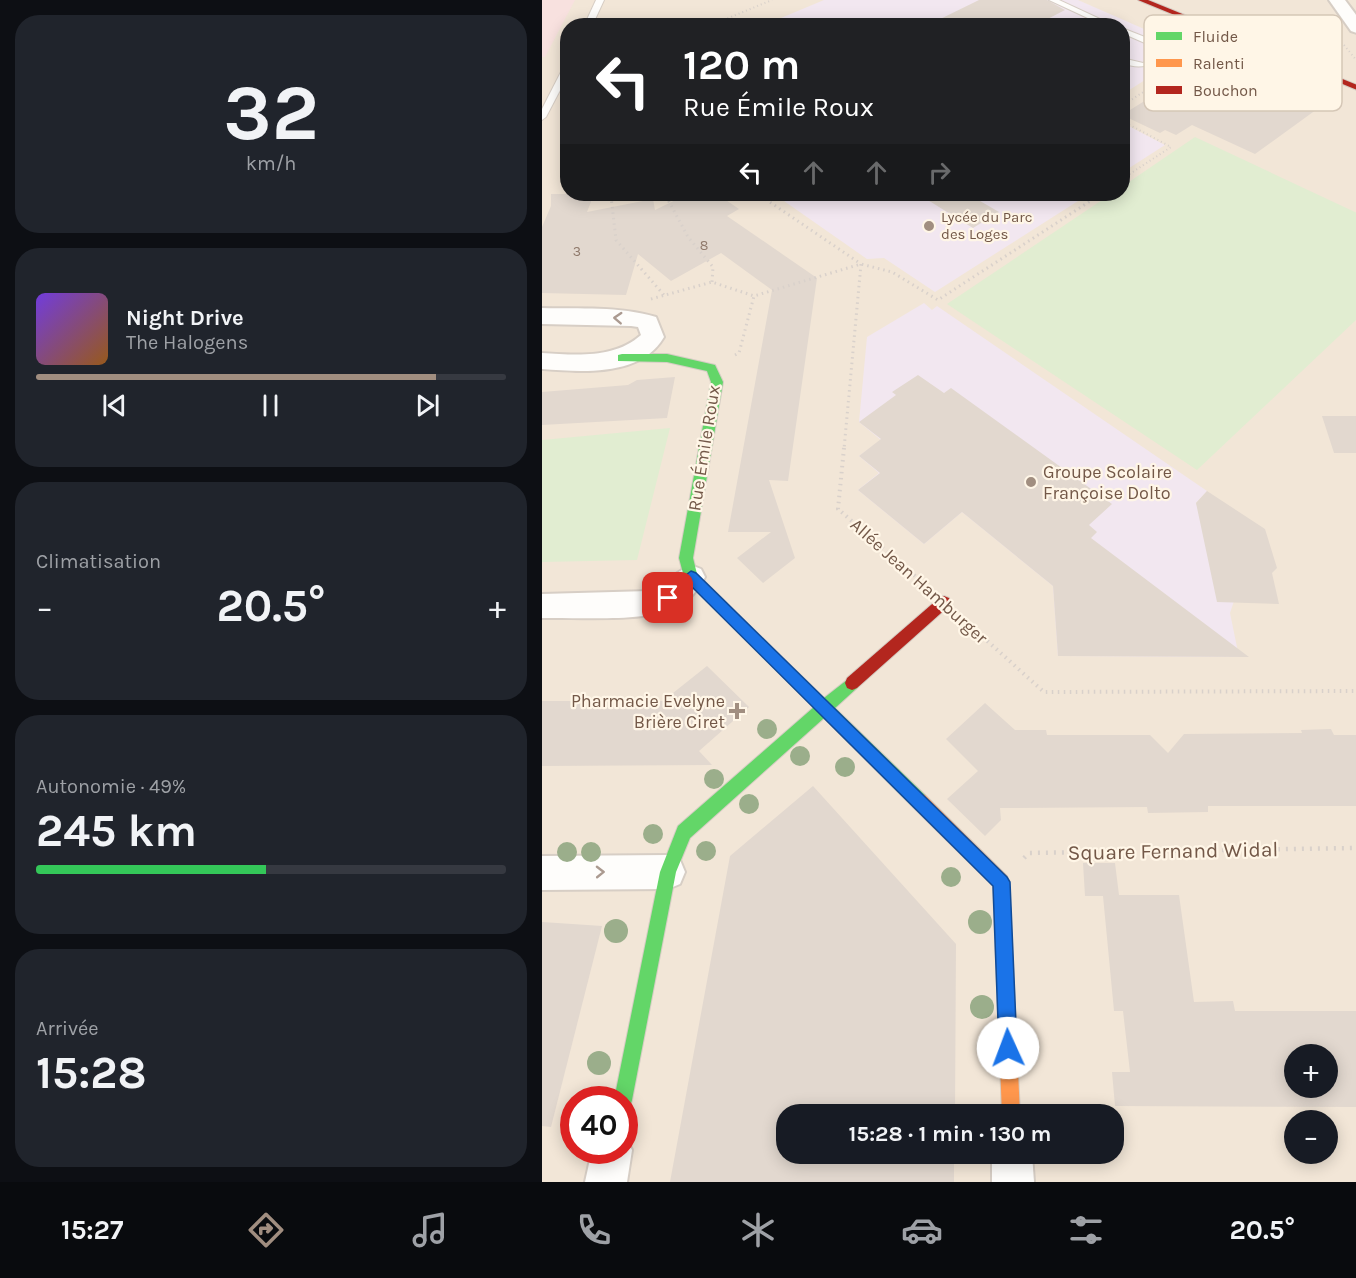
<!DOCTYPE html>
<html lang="fr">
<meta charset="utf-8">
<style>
:root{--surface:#171b24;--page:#20242c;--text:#f1f3f6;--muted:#9ea1a6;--line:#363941;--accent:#a18e80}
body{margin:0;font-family:Karla,sans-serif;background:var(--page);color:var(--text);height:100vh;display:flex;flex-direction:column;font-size:22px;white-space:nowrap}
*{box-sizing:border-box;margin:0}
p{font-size:20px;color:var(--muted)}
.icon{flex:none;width:33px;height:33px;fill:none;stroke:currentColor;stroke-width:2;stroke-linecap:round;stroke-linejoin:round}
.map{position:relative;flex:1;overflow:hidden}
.side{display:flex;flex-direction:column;gap:15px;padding:15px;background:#0d0f14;width:542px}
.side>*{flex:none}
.hud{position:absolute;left:18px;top:18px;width:570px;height:183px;border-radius:24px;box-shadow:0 3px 15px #0003;background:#202124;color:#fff;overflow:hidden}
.tools{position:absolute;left:742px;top:1044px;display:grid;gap:12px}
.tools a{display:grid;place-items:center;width:54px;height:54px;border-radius:50%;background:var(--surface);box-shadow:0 3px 15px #0003;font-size:30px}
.speed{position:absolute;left:18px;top:1086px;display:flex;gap:12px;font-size:30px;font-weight:700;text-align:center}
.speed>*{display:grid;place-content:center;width:78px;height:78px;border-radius:50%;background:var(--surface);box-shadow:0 3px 15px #0003;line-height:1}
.speed .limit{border:9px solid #d22;background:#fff;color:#111}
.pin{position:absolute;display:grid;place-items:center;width:51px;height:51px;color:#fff;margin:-26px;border-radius:12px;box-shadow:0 3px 9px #0006}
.me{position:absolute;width:66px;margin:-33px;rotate:358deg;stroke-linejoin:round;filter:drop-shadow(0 0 4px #0008)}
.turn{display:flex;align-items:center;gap:21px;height:126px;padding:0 24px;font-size:27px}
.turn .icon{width:78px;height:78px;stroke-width:2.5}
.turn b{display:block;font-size:42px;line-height:51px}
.lanes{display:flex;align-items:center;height:57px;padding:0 24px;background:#0003;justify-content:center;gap:30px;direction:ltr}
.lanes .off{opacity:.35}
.big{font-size:45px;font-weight:700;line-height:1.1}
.side .widget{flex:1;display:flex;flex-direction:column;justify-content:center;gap:9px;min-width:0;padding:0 21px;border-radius:24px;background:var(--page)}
.side .dial{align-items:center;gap:0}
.dial b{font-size:78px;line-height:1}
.song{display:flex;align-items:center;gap:18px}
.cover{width:72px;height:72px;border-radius:9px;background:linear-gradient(135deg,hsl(260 70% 55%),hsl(30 70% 35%))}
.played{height:6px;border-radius:3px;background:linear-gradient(90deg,var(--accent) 85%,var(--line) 85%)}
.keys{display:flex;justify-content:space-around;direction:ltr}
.heat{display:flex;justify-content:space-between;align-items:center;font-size:33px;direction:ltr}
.charge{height:9px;border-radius:4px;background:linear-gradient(90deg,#34c759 49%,var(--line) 0)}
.trip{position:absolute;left:234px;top:1104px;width:348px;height:60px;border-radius:24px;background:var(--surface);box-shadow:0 3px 15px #0003;font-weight:700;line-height:60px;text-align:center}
.menu{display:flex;height:96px;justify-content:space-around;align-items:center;background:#090b0e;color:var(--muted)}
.menu .icon{width:42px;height:42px}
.menu .selected{color:var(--accent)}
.menu b{font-size:27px;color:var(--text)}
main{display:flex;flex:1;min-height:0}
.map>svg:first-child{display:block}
.residential{fill:#f2e6d7;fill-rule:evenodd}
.education{fill:#f2e7f0}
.medical{fill:#f8e1df}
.green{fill:#e1edd1}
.building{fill:#e2d8cf;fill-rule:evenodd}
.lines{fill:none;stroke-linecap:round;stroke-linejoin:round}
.lane-casing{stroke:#d7cec5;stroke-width:2}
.street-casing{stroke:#d7cec5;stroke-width:4}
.fast-casing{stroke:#d6cdc4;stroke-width:2}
.slow-casing{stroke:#d6cdc4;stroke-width:2}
.jam-casing{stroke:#d6cdc4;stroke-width:2}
.path-far3{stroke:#d9d1cb;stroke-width:2;stroke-dasharray:1 3;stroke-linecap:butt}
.path-far2{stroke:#d9d1cb;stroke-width:3;stroke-dasharray:1.5 4;stroke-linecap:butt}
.path-far1{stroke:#d9d1cb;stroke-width:4;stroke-dasharray:1.5 4.5;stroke-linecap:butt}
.path{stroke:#d9d1cb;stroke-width:4.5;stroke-dasharray:2 6;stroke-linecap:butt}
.lane{fill:#fefdfb;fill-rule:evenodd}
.street{fill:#fefdfb;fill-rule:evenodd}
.fast{fill:#63d668;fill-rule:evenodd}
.slow{fill:#ff974d;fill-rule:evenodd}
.jam{fill:#b3261e;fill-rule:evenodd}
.tree{fill:#9bae8b}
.oneway{stroke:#ab9a90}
.route{fill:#1a73e8;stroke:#114b97;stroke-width:1.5}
.poi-dot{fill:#a18e80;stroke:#fff6e7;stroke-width:2}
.labels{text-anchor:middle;stroke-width:4.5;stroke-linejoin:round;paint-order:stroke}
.far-number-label{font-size:14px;fill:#907a6c}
.far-poi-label{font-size:15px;fill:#735848;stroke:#fff6e7;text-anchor:start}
.street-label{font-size:18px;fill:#735848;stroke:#fff6e7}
.poi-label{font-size:18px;fill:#735848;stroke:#fff6e7;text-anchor:start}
.near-street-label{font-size:21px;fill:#735848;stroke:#fff6e7}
.key{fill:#fff6e7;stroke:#d5c7b7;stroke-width:1.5}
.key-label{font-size:16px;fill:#735848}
</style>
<main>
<section class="side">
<div class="widget dial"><b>32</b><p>km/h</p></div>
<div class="widget">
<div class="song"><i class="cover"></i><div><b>Night Drive</b><p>The Halogens</p></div></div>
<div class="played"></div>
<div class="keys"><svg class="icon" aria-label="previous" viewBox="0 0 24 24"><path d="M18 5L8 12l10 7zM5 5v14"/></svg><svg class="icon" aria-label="pause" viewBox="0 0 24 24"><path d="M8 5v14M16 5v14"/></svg><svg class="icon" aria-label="next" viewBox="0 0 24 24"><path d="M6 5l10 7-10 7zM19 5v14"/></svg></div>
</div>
<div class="widget"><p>Climatisation</p>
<div class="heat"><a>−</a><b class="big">20.5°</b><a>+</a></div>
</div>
<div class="widget"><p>Autonomie · 49%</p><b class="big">245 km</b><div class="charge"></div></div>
<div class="widget"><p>Arrivée</p><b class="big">15:28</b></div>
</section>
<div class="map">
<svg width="815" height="1182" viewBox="0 0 815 1182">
<rect width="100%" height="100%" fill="#f6f1e7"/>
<path class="residential" d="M 0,0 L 814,0 L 814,1182 L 0,1182 ZM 26,26 L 580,26 L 580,194 L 26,194 ZM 753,1054 L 786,1054 L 786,1088 L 753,1088 ZM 32,1100 L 82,1100 L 82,1150 L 32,1150 ZM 244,1114 L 572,1114 L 572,1154 L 244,1154 ZM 753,1120 L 786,1120 L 786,1154 L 753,1154 Z"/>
<g class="education">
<path d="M 282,0 L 536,0 L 650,50 L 581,94 L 580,26 L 234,26 L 244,21 L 239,18 Z"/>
<path d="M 581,123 L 623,145 L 581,172 Z"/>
<path d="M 232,194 L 547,194 L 393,292 L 342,258 L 325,259 Z"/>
<path d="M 382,303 L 390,310 L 395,306 L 665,491 L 654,503 L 695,592 L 688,613 L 697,657 L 516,656 L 511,586 L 420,512 L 382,544 L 316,490 L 337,473 L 317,456 L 339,440 L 317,422 L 325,337 Z"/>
</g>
<path class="medical" d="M 0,0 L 33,0 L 3,57 L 0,57 Z"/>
<g class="green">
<path d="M 653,137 L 815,213 L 814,320 L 655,470 L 405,304 L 569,194 L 580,194 L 581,186 Z"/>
<path d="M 128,428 L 95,560 L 0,562 L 0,440 Z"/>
</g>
<g class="building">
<path d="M 437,0 L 505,0 L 523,10 L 492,26 L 384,26 Z"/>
<path d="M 674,46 L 710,62 L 706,64 L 789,99 L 713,154 L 650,125 L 634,135 L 623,130 L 618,133 L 580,115 L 641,77 L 631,73 Z"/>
<path d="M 9,194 L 52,194 L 45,212 L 111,199 L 113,210 L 146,194 L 175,194 L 197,209 L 185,216 L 275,278 L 246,481 L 227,480 L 253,558 L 221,583 L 195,558 L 229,532 L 186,532 L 230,290 L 179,253 L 129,281 L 96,254 L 84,295 L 0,293 L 0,227 L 9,206 Z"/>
<path d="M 376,194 L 426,194 L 457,212 L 431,228 Z"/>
<path d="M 376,375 L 402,393 L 409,388 L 570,504 L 547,525 L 555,532 L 549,538 L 707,657 L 516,656 L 511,586 L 420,512 L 382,544 L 316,490 L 338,473 L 317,456 L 339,439 L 317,422 L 354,395 L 350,392 Z"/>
<path d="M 133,377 L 125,418 L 0,425 L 0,392 L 86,385 L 95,380 Z"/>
<path d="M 780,416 L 815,416 L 815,453 L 792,453 Z"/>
<path d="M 665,491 L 723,529 L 735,568 L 730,573 L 737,604 L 675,602 L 654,503 Z"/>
<path d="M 165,666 L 207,707 L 157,751 L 170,765 L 0,766 L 0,701 L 121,701 Z"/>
<path d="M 443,703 L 473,730 L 504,730 L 505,735 L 608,735 L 626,753 L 642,734 L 760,733 L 759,730 L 789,729 L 792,735 L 815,735 L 815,806 L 666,806 L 666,812 L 606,813 L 605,807 L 458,808 L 459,820 L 443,836 L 405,799 L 436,771 L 404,739 Z"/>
<path d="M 271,786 L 414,944 L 413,1114 L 244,1114 L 244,1154 L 412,1154 L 412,1182 L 128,1182 L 188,856 Z"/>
<path d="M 541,863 L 573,863 L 577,895 L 637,895 L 652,1002 L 691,1001 L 693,1011 L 815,1011 L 815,1107 L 573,1106 L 570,1072 L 588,1072 L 581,1011 L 572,1011 L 561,896 L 543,896 ZM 753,1054 L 786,1054 L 786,1088 L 753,1088 Z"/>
<path d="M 0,922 L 60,926 L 9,1127 L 0,1126 Z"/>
</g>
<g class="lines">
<g class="lane-casing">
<g id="lane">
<path d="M 54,0 L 62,0 L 50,26 L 42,26 Z"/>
<path d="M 507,0 L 517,0 L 573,26 L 563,26 Z"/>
<path d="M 501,23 L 509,26 L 501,26 Z"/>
<path d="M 580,28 L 618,43 L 626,53 C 612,66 598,70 580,63 L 580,58 L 601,63 L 617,53 L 612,47 L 580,33 Z"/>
<path d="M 26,64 L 26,75 L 4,117 L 0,120 L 0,109 L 22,66 Z"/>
</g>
</g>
<g class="street-casing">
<g id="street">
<path d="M 787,0 L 803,0 L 815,16 L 815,33 L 809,31 Z"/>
<path d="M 0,308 C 38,309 77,306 114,317 L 122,337 C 99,377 40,372 0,369 L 0,353 C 34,355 72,359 99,335 L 96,327 L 89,326 L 0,324 Z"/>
<path d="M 149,565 L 159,569 L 163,577 C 158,588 146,602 135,607 C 105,623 35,617 0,618 L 0,594 L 107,591 C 124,586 133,571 149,565 Z"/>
<path d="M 126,855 L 138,860 L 143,872 L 138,884 L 126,889 L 0,890 L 0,856 Z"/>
<path d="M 82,1135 L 90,1150 L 85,1182 L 43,1182 L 50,1150 L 82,1150 Z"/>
<path d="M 450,1154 L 490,1154 L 492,1182 L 450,1182 Z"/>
</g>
</g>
<g class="fast-casing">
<path id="fast" d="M 80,354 L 125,354 L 173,365 L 181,382 L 151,558 L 155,574 L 282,698 L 310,676 L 315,678 L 317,683 L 315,688 L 293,708 L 383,795 L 385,801 L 383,807 L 377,809 L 371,807 L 282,718 L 148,838 L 134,872 L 90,1100 L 88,1107 L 82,1109 L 82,1100 L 72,1100 L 118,872 L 136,826 L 272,707 L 142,577 L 137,558 L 169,382 L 165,371 L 125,362 L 76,361 L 76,355 Z"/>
</g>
<g class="slow-casing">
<path id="slow" d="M 377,793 L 383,795 L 465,876 L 467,882 L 478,1114 L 460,1114 L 451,886 L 371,807 L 369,801 L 371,795 Z"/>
</g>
<g class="jam-casing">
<g id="jam">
<path d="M 596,0 L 606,0 L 815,85 L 815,90 Z"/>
<path d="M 402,596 L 407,598 L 409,602 L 407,606 L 315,688 L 310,690 L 305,688 L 303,683 L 305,678 L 397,598 Z"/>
</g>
</g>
<g class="path-far3">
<path d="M 167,26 L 230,0"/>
<path d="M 802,45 L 815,61"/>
<path d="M 580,106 L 665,50"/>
<path d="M 580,121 L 629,147 L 580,179"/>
<path d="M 69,194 L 69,197"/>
<path d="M 123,194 L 125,197"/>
<path d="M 216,194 L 221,197"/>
<path d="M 554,197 L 559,194"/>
</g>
<g class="path-far2">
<path d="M 69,196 L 74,240 L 122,295"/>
<path d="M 124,196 L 146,237 L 171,267 L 170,282"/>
<path d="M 219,196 L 319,264 L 302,449"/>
<path d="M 109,299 L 170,282 L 212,296"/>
<path d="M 193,355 L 197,353 L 212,296 L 319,264 L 350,272 L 396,300 L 556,196"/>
</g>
<g class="path-far1">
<path d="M 302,448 L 296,509 L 380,582"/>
<path d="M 423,621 L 502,692 L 815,691"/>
</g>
<path class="path" d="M 482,858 L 487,853 L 815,848"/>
<use href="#lane" class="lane"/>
<use href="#street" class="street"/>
<use href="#fast" class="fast"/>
<use href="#slow" class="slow"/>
<use href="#jam" class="jam"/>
</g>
<g class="tree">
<circle cx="225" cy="729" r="10"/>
<circle cx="258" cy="756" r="10"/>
<circle cx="303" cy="767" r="10"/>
<circle cx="172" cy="779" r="10"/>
<circle cx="207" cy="804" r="10"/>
<circle cx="111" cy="834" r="10"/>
<circle cx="164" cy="851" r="10"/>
<circle cx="25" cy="852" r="10"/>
<circle cx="49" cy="852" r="10"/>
<circle cx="409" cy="877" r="10"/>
<circle cx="438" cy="922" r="12"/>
<circle cx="74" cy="931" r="12"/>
<circle cx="440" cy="1007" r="12"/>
<circle cx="57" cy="1063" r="12"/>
</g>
<defs><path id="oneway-chevron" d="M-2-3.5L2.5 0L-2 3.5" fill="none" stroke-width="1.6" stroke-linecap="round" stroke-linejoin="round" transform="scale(1.5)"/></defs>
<g class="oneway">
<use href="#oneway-chevron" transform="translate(76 318) rotate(-177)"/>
<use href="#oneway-chevron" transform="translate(58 872) rotate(-1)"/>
</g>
<path class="route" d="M 149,571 L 154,573 L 465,877 L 468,882 L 475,1048 L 473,1054 L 466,1057 L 460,1054 L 457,1048 L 451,886 L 149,586 L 131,602 L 121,602 L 119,598 L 121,593 Z"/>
<g class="poi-dot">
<circle cx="387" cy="226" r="6"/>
<circle cx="489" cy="482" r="6"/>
<path d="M192 702h6v6h6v6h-6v6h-6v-6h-6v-6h6z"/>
</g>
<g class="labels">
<g class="far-number-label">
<text x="162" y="250">8</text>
<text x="35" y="256">3</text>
</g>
<g class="far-poi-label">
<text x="399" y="222">Lycée du Parc<tspan x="399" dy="17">des Loges</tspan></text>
</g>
<g class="street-label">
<text transform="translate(162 448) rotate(-81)" y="6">Rue Émile Roux</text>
<text transform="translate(377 581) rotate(42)" y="6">Allée Jean Hamburger</text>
</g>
<g class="poi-label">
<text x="501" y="478">Groupe Scolaire<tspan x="501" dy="21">Françoise Dolto</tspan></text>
<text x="183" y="707" text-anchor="end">Pharmacie Evelyne<tspan x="183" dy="21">Brière Ciret</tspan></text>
</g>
<g class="near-street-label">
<text transform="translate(631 851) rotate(-1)" y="7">Square Fernand Widal</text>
</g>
</g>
<rect x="602" y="15" width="198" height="96" rx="9" class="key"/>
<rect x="614" y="32" width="26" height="8" fill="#63d668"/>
<rect x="614" y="59" width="26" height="8" fill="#ff974d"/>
<rect x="614" y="86" width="26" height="8" fill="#b3261e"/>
<g class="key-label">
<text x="651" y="42">Fluide</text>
<text x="651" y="69">Ralenti</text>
<text x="651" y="96">Bouchon</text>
</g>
</svg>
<div class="tools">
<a>+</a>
<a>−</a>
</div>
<div class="speed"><div class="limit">40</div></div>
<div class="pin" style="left:126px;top:598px;background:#d93025"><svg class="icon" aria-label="arrive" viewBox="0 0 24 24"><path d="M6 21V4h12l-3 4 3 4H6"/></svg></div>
<svg class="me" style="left:466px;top:1048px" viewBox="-20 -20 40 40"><circle r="19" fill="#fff"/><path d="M0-13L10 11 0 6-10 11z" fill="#1a73e8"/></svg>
<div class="trip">15:28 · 1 min · 130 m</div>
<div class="hud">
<div class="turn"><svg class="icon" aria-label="left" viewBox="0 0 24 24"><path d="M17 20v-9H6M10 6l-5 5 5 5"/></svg><div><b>120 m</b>Rue Émile Roux</div></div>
<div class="lanes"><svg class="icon" aria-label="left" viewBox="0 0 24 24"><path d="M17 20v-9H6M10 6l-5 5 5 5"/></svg><svg class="icon off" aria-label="ahead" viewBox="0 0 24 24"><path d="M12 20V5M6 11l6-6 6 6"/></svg><svg class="icon off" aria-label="ahead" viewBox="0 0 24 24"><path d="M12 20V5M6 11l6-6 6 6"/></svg><svg class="icon off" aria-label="right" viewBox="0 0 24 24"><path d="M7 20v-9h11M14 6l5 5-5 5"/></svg></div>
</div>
</div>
</main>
<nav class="menu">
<b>15:27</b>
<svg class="icon selected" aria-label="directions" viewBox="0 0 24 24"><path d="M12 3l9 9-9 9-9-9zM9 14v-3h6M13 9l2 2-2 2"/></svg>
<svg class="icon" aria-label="music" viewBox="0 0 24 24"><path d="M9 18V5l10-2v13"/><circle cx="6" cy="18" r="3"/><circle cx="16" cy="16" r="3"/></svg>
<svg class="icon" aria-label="phone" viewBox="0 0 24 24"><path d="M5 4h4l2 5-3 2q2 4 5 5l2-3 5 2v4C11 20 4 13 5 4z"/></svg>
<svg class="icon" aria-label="climate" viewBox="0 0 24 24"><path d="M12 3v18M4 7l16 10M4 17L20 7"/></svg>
<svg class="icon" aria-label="car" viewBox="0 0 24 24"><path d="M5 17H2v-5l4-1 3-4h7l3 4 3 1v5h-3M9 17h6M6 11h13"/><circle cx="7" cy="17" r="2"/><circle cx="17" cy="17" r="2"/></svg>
<svg class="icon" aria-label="filters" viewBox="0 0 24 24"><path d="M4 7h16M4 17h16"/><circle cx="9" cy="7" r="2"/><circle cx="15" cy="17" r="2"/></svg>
<b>20.5°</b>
</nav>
